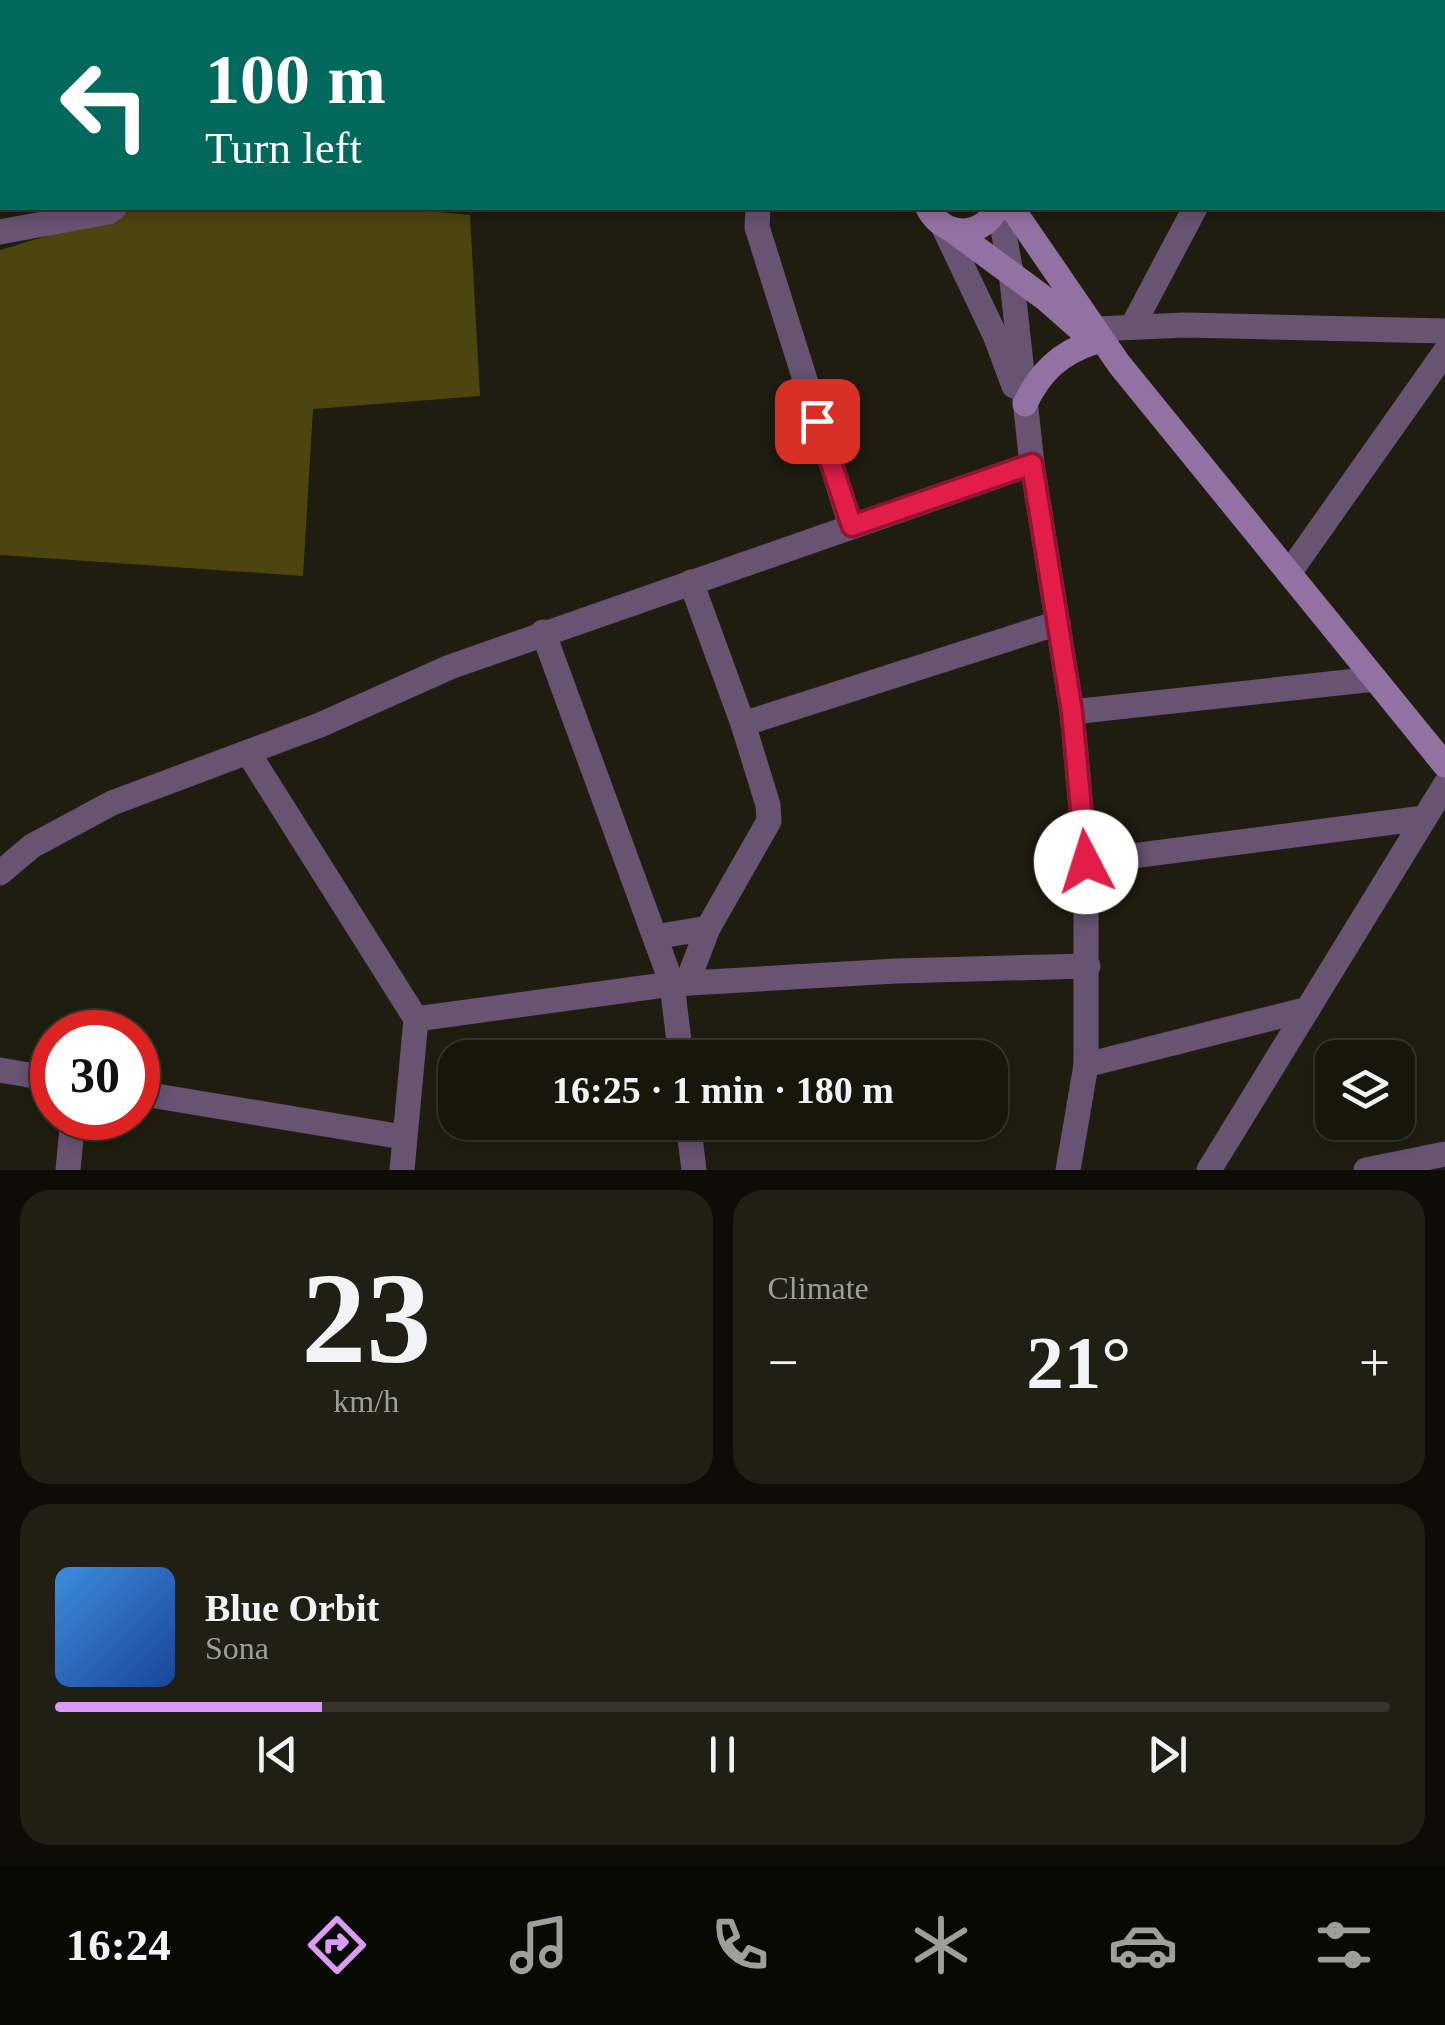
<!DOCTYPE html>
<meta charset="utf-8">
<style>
:root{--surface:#17160b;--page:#201f14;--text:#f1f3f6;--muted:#9e9f9d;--line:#36352c;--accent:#da9af6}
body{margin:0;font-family:Georgia,serif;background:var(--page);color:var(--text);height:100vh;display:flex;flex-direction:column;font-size:38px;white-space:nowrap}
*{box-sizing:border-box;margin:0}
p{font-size:32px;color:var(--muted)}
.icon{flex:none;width:55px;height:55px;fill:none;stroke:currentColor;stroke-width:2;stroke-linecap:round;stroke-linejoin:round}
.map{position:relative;height:1170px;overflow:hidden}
.details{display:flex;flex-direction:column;gap:20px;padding:20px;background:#0d0c06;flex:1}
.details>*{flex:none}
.top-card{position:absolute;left:0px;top:0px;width:1445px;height:210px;box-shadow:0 5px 15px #0003,0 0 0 2px var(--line);background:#00695c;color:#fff;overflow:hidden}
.controls{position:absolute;left:1315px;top:1040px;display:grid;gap:20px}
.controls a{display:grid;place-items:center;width:100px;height:100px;border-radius:20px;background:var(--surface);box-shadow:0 5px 15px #0003,0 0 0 2px var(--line);font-size:50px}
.speed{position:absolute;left:30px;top:1010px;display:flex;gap:20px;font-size:50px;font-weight:700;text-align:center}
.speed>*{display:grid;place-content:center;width:130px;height:130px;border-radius:50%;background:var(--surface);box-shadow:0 5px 15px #0003,0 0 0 2px var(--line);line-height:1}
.speed .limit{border:15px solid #d22;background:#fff;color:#111}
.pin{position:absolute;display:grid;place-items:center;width:85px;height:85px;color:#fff;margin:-42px;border-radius:20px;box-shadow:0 5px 15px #0006}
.me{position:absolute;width:110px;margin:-55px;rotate:355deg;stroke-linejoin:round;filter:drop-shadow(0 0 8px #0008)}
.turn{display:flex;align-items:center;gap:35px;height:210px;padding:0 40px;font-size:45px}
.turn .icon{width:130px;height:130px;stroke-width:2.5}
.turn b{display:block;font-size:70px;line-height:85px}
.big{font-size:75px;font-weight:700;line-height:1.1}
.details .card{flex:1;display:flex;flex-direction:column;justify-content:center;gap:15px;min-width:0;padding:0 35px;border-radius:30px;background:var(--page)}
.details .dial{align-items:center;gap:0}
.dial b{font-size:130px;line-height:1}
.song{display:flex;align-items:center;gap:30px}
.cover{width:120px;height:120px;border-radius:15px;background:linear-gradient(135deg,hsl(210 70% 55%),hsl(220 70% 35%))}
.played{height:10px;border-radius:5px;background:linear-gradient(90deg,var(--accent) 20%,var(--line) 20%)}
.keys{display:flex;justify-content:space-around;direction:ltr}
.heat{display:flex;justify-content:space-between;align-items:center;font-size:55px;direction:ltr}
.details .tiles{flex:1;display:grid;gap:20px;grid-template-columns:1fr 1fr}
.card:last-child{grid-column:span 2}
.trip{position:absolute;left:438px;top:1040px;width:570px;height:100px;border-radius:30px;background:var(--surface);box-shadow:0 5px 15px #0003,0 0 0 2px var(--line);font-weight:700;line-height:100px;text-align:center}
.dock{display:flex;height:160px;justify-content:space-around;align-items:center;background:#090904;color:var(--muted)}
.dock .icon{width:70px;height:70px}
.dock .on{color:var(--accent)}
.dock b{font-size:45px;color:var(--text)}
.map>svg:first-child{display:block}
.green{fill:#4c4510}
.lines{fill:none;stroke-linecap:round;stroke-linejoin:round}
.street{stroke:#685372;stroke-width:25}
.secondary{stroke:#9471a3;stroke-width:25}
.route-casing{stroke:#92132f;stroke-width:25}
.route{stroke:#e11d48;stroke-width:18}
</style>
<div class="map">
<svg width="1445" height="1170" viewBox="0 0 1445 1170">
<rect width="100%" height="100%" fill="#1f1d0f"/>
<path class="green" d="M 140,208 L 397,208 L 470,215 L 480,396 L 313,409 L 303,576 L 0,555 L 0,250 Z"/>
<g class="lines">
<g class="street">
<path d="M 132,0 L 132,2"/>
<path d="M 1092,0 L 1093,2"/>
<path d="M 1318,2 L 1319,0"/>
<path d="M 758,208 L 757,227 L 851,526"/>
<path d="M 999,208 L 1011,272 L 1032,464 L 1072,712 L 1086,862 L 1086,1065 L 1068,1170"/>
<path d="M 943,226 L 995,335 L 1014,386"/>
<path d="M 0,232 L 108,212 L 114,208"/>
<path d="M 1132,327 L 1195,208"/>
<path d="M 1084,333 L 1096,329 L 1185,325 L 1445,331"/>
<path d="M 1289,573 L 1445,352"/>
<path d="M 543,632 L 672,984 L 681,1058"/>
<path d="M 1072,712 L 1375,679"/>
<path d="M 743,724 L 1058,623"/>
<path d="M 249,754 L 416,1019 L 402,1170"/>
<path d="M 1086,862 L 1424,818"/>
<path d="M 0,873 L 32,846 L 112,803 L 320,725 L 450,667 L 1032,464"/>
<path d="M 655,937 L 708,928"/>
<path d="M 687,983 L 708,928 L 769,821 L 768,805 L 743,724 L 691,582"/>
<path d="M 416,1019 L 672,984 L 896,971 L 1088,966"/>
<path d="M 1086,1065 L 1308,1009"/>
<path d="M 0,1070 L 52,1079"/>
<path d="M 138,1093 L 403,1137"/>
<path d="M 688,1122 L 694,1170"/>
<path d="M 68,1170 L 73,1118"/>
<path d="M 1209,1170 L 1445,785"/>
<path d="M 1366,1170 L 1445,1154"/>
</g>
<g class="secondary">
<path d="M 475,0 L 479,2"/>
<path d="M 908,0 L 909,2"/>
<path d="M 928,208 C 944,238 981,239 997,208"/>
<path d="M 1012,208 L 1119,364 L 1445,765"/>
<path d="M 952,230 L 1047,300 L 1089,337"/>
<path d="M 1025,404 C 1040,372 1060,353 1094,342"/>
</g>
</g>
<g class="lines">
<g class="route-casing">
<path id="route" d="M 817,421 L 852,526 L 1032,464 L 1072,712 L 1086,862"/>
</g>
<use href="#route" class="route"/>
</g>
</svg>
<div class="controls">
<a><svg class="icon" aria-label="layers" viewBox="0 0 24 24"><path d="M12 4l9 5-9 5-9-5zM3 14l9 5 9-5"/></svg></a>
</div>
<div class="speed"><div class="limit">30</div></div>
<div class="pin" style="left:817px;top:421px;background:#d93025"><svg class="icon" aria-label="arrive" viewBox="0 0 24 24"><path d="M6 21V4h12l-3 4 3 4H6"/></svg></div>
<svg class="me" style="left:1086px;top:862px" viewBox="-20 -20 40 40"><circle r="19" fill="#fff"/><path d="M0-13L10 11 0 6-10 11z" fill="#e11d48"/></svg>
<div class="trip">16:25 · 1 min · 180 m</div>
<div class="top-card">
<div class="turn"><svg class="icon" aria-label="left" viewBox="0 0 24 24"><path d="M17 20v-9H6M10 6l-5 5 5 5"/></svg><div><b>100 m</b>Turn left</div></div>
</div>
</div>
<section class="details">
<div class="tiles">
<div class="card dial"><b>23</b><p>km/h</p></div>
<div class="card"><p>Climate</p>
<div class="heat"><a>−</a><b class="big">21°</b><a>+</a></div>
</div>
<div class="card">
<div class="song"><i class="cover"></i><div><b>Blue Orbit</b><p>Sona</p></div></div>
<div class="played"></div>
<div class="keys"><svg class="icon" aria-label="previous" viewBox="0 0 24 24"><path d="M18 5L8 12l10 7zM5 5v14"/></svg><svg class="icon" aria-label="pause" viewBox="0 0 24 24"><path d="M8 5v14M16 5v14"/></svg><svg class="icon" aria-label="next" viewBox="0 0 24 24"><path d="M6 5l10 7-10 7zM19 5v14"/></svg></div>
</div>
</div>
</section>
<nav class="dock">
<b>16:24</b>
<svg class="icon on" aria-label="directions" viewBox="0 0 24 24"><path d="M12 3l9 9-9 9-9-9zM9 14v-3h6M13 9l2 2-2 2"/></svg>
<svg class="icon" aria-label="music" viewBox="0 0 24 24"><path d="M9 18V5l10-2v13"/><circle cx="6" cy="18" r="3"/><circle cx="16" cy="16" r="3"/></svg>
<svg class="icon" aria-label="phone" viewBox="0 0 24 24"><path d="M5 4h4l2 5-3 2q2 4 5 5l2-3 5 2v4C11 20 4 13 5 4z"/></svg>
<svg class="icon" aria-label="climate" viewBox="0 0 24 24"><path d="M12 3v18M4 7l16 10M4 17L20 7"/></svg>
<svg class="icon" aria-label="car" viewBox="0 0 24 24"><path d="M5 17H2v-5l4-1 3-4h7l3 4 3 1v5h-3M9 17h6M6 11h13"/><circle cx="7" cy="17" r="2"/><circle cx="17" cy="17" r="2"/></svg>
<svg class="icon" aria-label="filters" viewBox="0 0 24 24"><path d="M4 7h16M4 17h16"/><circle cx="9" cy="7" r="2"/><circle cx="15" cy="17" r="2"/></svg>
</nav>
